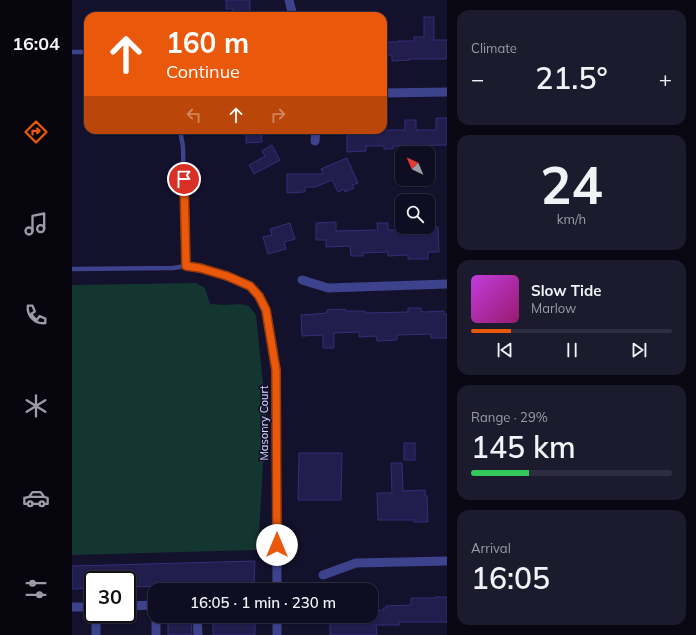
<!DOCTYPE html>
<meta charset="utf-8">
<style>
:root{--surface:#0e0d21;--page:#1c1b2e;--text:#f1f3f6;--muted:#9b9ca5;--line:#2e2d3f;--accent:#ea580c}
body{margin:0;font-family:Mulish,sans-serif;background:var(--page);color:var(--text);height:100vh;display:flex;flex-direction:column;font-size:15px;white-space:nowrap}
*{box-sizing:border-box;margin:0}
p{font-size:13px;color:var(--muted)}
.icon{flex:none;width:22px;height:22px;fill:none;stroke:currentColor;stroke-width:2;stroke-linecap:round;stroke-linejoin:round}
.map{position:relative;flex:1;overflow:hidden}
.sheet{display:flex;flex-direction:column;gap:10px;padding:10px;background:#080712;width:249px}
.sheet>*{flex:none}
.top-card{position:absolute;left:12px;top:12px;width:303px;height:122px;border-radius:12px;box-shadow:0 1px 3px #0004,0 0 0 1px var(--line);background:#ea580c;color:#fff;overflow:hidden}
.needle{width:26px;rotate:316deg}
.buttons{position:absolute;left:323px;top:146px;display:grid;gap:8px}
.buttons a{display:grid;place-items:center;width:40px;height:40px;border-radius:8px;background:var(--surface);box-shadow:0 1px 3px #0004,0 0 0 1px var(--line);font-size:20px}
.speed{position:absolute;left:12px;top:571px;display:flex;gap:8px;font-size:20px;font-weight:700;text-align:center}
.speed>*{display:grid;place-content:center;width:52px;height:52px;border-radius:50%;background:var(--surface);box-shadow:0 1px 3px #0004,0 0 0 1px var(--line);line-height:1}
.speed .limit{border:2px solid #111;border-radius:6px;background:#fff;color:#111}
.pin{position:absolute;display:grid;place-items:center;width:34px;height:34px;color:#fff;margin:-17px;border:2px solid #fff;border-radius:50%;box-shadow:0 1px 4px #0007}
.me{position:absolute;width:44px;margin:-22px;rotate:0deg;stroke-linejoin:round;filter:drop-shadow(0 0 3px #0008)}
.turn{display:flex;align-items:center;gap:14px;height:84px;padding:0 16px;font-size:18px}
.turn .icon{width:52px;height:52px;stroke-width:2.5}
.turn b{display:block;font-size:28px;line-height:34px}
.lanes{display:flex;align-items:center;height:38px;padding:0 16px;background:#0003;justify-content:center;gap:20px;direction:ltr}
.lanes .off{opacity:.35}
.big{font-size:30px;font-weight:600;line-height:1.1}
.sheet .card{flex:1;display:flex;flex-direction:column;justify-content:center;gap:6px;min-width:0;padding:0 14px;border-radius:12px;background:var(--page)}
.sheet .dial{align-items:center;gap:0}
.dial b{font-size:52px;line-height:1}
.song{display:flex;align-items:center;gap:12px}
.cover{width:48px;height:48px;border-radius:6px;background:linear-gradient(135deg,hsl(290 70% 55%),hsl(320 70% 35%))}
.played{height:4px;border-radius:2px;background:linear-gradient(90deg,var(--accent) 20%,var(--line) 20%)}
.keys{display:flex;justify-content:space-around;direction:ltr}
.heat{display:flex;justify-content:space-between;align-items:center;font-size:22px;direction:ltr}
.charge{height:6px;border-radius:3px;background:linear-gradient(90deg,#34c759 29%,var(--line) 0)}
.trip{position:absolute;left:76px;top:583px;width:230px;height:40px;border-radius:12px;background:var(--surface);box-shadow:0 1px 3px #0004,0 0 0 1px var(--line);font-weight:600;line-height:40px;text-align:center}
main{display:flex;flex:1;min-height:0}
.dock{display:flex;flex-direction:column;width:72px;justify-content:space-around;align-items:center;background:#06050d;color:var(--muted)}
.dock .icon{width:28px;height:28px}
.dock .active{color:var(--accent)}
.dock b{font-size:18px;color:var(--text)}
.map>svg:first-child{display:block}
.green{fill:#143631}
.building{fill:#211d4d;stroke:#352f79}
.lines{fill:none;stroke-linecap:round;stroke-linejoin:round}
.lane{stroke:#3c428b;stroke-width:4.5}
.street{stroke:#3c428b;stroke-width:9}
.route-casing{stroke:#983908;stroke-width:10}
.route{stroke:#ea580c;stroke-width:7}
.labels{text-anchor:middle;stroke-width:3.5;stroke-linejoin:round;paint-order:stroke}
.street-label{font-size:11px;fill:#dcdcff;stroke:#13112c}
</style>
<main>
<nav class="dock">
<b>16:04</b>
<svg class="icon active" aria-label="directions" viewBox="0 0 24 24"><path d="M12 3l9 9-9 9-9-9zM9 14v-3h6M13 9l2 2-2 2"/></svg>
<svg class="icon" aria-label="music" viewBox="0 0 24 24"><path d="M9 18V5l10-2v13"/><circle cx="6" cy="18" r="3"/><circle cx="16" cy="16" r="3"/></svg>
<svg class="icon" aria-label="phone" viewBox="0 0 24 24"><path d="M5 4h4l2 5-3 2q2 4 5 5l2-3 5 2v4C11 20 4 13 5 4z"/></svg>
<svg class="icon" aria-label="climate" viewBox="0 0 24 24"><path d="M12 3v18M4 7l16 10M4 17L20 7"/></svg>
<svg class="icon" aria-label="car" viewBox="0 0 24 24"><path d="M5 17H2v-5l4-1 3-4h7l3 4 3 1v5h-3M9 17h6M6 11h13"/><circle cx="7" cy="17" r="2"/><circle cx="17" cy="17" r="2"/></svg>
<svg class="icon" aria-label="filters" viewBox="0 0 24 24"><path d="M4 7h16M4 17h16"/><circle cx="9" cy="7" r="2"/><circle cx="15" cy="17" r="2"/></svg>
</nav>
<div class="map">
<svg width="375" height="635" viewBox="0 0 375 635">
<rect width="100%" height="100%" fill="#13112c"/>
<path class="green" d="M 124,283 L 133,288 L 138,304 L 153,305 L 168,304 L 177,306 L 184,315 L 194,413 L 186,550 L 0,555 L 0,285 Z"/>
<g class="building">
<path d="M 154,0 L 178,0 L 178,16 L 161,16 L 161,9 L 154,9 Z"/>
<path d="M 352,17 L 362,17 L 362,40 L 375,40 L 375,57 L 374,57 L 374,59 L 338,59 L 338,60 L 320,61 L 320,55 L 311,55 L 311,42 L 326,42 L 326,41 L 342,41 L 342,37 L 352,37 Z"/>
<path d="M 364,118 L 375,118 L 375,145 L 321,146 L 321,149 L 312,149 L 312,146 L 294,146 L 294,151 L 275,152 L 275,130 L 333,130 L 333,120 L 344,120 L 344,130 L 364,130 Z"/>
<path d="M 174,130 L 189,130 L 190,142 L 174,143 Z"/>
<path d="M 200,145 L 208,160 L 182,174 L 177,165 L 193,156 L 190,151 Z"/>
<path d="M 275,158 L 286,183 L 280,185 L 282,188 L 273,192 L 272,189 L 266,192 L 260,180 L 243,187 L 233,187 L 233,192 L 215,193 L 215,174 L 251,174 L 249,169 Z"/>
<path d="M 264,222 L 264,231 L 306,230 L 305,223 L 316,223 L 316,230 L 335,230 L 335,227 L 366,227 L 367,252 L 356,252 L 356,259 L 336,259 L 336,255 L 316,256 L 316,252 L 291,253 L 291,256 L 279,256 L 278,246 L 254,247 L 254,240 L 244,240 L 244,223 Z"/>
<path d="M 218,223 L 223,239 L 212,242 L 214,249 L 196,254 L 191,237 L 200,235 L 198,229 Z"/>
<path d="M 336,308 L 349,308 L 349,311 L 353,312 L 372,311 L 372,314 L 375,314 L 375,338 L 359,338 L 359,334 L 325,335 L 325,340 L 305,341 L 304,336 L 287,337 L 287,332 L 262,333 L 262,348 L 251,348 L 251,335 L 230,336 L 229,315 L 255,313 L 255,310 L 273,309 L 273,311 L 293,311 L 293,313 L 336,312 Z"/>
<rect x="332" y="443" width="11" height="17"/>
<path d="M 227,453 L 270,453 L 269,500 L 226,500 Z"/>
<path d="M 319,463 L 330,463 L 331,491 L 353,490 L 353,496 L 355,496 L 356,522 L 342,522 L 342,520 L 306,520 L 305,493 L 320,493 Z"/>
<path d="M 183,561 L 182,583 L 103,586 L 55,587 L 55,580 L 21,580 L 21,588 L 0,589 L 0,566 Z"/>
<path d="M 363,597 L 375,597 L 375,622 L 327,622 L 327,625 L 304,625 L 305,635 L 258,635 L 258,623 L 283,622 L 282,616 L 299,616 L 299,611 L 312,610 L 311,608 L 314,608 L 314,606 L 339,605 L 339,598 L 363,598 Z"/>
<path d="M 96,616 L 119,616 L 120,635 L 96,635 Z"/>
<rect x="141" y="616" width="42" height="19"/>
</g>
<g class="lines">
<g class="lane">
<path d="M 0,52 L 16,52"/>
<path d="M 108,130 L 111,147 L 114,266"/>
<path d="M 0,269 L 101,268 L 114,266 L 128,267 L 155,276"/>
</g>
<g class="street">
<path d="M 217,0 L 221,16"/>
<path d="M 311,93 L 375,92"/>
<path d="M 243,141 L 244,130"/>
<path d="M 155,276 L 178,286 L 187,296 L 194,310 L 204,370 L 205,590"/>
<path d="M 230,280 L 256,288 L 375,284"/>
<path d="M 251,575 L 284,563 L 375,561"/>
<path d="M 55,606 L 83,605"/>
<path d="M 0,607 L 21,607"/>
<path d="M 24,614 L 24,635"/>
<path d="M 84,616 L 84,635"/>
<path d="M 125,616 L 126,635"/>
<path d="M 205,616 L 205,635"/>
</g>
</g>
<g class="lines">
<g class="route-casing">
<path id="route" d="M 112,179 L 114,266 L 128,268 L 155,276 L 178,286 L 187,296 L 194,310 L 204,370 L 205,545"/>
</g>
<use href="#route" class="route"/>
</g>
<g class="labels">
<g class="street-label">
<text transform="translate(192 423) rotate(-90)" y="4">Masonry Court</text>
</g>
</g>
</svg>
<div class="buttons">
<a><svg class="needle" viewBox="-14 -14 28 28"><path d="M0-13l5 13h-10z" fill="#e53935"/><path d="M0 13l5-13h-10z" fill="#9b9ca5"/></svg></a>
<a><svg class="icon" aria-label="search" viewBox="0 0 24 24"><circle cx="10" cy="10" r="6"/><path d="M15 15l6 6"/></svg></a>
</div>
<div class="speed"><div class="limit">30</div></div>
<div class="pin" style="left:112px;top:179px;background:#d93025"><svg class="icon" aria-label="arrive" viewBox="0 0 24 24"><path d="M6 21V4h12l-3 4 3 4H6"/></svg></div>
<svg class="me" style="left:205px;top:545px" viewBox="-20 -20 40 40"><circle r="19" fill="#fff"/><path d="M0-13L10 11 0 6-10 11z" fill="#ea580c"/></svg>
<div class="trip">16:05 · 1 min · 230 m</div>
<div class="top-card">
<div class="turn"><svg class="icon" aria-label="ahead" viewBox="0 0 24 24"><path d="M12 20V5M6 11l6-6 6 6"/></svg><div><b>160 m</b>Continue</div></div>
<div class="lanes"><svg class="icon off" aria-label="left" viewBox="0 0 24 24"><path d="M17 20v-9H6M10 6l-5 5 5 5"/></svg><svg class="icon" aria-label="ahead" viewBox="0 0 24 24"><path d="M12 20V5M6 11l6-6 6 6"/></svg><svg class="icon off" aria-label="right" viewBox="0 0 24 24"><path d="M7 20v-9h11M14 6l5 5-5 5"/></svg></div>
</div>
</div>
<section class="sheet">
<div class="card"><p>Climate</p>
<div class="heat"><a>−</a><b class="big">21.5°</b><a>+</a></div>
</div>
<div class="card dial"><b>24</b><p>km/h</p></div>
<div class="card">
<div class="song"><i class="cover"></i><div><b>Slow Tide</b><p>Marlow</p></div></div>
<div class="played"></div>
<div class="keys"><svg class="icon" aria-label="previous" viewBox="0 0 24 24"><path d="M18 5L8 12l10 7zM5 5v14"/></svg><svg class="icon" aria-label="pause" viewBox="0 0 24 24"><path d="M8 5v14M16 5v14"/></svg><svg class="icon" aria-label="next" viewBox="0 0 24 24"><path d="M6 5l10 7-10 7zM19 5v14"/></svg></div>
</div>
<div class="card"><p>Range · 29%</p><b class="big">145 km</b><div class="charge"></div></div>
<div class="card"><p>Arrival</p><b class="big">16:05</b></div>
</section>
</main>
